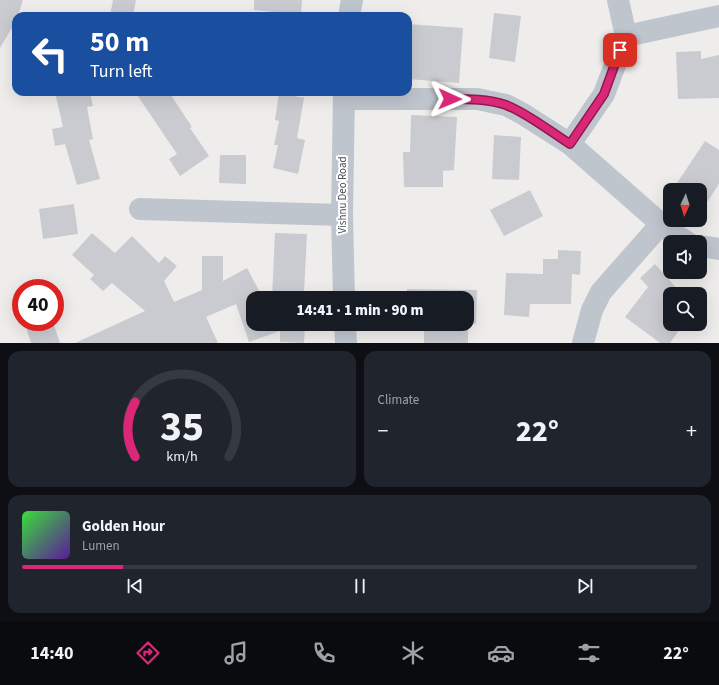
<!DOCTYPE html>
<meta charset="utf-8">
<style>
:root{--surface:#171b24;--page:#20242c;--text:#f1f3f6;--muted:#9ea1a6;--line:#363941;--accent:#db2777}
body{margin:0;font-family:"Source Sans 3",sans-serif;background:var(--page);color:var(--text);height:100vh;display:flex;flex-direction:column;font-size:15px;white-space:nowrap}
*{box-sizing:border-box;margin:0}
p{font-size:13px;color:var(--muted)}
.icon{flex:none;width:22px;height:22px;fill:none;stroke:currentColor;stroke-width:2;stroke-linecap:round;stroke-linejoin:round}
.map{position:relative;height:343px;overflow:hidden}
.details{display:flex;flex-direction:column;gap:8px;padding:8px;background:#0d0f14;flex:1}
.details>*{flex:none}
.hud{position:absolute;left:12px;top:12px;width:400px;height:84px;border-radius:12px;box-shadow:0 4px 16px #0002;background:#1a4fa0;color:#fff;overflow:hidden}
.needle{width:26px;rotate:184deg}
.buttons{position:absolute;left:663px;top:183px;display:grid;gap:8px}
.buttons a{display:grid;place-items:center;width:44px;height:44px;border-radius:8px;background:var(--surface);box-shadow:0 4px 16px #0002;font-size:20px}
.speed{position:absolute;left:12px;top:279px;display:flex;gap:8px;font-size:20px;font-weight:700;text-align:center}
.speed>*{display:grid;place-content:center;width:52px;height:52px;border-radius:50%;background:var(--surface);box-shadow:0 4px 16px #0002;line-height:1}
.speed .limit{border:6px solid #d22;background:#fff;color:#111}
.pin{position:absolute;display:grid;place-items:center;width:34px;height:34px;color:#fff;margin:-17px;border-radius:8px;box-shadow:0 2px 6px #0006}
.me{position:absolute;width:44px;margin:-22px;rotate:91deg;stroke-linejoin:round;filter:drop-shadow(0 0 3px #0008)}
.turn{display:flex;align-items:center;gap:14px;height:84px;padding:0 12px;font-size:18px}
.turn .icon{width:52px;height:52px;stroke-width:2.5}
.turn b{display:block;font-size:28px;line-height:34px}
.big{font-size:30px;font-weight:800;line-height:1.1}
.details .card{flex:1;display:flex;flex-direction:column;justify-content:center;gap:6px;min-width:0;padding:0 14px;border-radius:12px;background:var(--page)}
.details .dial{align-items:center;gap:0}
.dial svg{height:104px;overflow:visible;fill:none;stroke:var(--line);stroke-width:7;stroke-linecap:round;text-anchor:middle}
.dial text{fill:var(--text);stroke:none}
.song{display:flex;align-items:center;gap:12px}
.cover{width:48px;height:48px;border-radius:6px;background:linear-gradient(135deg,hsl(120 70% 55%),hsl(270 70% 35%))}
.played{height:4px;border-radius:2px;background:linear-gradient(90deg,var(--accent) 15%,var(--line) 15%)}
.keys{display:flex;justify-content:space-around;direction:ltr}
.heat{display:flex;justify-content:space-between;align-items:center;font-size:22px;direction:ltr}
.details .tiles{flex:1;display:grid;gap:8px;grid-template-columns:1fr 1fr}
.card:last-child{grid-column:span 2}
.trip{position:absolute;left:246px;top:291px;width:228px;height:40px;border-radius:12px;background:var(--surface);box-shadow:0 4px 16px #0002;font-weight:800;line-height:40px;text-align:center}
.tabs{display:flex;height:64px;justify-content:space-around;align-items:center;background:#090b0e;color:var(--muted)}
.tabs .icon{width:28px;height:28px}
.tabs .current{color:var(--accent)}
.tabs b{font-size:18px;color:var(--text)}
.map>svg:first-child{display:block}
.building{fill:#cacbd1}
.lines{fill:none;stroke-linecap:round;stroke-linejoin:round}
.minor{stroke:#bfc5cd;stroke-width:22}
.route-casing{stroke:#8e194d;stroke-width:10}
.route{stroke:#db2777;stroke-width:7}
.labels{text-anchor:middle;stroke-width:4;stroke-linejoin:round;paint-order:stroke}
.street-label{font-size:11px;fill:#474e57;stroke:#fff}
</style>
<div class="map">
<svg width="719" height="343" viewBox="0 0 719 343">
<rect width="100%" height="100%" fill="#efedec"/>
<g class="building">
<path d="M 0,0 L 23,0 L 18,16 L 16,16 L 16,21 L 0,48 Z"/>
<path d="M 113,0 L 136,0 L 133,16 L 110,16 Z"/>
<path d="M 254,0 L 302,0 L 301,15 L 254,10 Z"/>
<path d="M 494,13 L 521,16 L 515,62 L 489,58 Z"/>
<path d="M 408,24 L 463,28 L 459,83 L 408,79 Z"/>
<path d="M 701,51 L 701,59 L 719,55 L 719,98 L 678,99 L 676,52 Z"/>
<path d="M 55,92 L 90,92 L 93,106 L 87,107 L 93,139 L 89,140 L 100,179 L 77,185 L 65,144 L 55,146 L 52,129 L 63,127 Z"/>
<path d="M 135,92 L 169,92 L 192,127 L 190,128 L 209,156 L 180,176 L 169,159 L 177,154 Z"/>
<path d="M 279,93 L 304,98 L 297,138 L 305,140 L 298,174 L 273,168 L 278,145 L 274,145 L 279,121 L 275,120 Z"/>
<path d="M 411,115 L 457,117 L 454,170 L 443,171 L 443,187 L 404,187 L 403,152 L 410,152 Z"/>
<path d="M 494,135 L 521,137 L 519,180 L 492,179 Z"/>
<path d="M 705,141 L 719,150 L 719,184 L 700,213 L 700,190 L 688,190 L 677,183 Z"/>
<path d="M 220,155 L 246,155 L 246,184 L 219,183 Z"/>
<path d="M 530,190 L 543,216 L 504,236 L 490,210 Z"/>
<path d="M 74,204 L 78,234 L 43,239 L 39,209 Z"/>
<path d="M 92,233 L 115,253 L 132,236 L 159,263 L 165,256 L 177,266 L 164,281 L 174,302 L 202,290 L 202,256 L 223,256 L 223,281 L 247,268 L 263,298 L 253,298 L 253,324 L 305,324 L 304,343 L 280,342 L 280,331 L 249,342 L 236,304 L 206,317 L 218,343 L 75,343 L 145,311 L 112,283 L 103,291 L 90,279 L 94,275 L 72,255 Z"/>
<path d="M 275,233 L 307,234 L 304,293 L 306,293 L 306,298 L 272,298 Z"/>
<path d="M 558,250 L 581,251 L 580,275 L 572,274 L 571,304 L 530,304 L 529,317 L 504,315 L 506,273 L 543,274 L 543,259 L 558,259 Z"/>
<path d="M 655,264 L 682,294 L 670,294 L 670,324 L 679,324 L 682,326 L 670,343 L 660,343 L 625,317 L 648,287 L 640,278 Z"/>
<path d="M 407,289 L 477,290 L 476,324 L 468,323 L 468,343 L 424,343 L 424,325 L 406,325 L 467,324 L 467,298 L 407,298 Z"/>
<path d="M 41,322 L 53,322 L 60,343 L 31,343 L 26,327 Z"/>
</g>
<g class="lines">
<g class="minor">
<path d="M 349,16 L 352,0"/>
<path d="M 626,36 L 719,16"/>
<path d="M 344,99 L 477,99 L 506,105 L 523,114 L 570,144 L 668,230 L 687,242"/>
<path d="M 570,144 L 604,94 L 626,36 L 618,0"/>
<path d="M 140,209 L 342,215"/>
<path d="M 700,246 L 719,249"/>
<path d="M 344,298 L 342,215 L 344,92"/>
<path d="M 345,324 L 346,343"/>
<path d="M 583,343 L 592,310 L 601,292 L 661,224"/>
</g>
</g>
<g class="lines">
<g class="route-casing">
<path id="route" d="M 450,99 C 469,99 488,99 506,105 C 527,113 551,132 570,144 L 604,94 L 620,50"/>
</g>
<use href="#route" class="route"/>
</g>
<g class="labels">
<g class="street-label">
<text transform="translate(342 195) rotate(-90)" y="4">Vishnu Deo Road</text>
</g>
</g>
</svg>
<div class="buttons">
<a><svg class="needle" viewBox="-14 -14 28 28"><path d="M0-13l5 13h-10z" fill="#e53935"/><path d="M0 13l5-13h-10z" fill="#9ea1a6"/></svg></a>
<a><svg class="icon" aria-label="sound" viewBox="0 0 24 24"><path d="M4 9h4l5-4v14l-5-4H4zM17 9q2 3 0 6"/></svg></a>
<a><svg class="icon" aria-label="search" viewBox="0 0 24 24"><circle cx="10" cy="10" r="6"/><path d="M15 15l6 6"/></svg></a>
</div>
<div class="speed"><div class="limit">40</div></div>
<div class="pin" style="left:620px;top:50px;background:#d93025"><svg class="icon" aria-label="arrive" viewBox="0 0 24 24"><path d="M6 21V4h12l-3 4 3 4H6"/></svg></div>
<svg class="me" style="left:450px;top:99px" viewBox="-20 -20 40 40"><path d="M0-17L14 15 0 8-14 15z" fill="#db2777" stroke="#fff" stroke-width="4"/></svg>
<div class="trip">14:41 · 1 min · 90 m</div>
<div class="hud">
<div class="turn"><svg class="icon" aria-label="left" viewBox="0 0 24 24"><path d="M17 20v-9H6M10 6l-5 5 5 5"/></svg><div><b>50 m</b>Turn left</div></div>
</div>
</div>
<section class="details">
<div class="tiles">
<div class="card dial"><svg viewBox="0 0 100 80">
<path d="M14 69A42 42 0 1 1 86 69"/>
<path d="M14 69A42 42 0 0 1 14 27" stroke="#db2777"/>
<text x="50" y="56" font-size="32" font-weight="700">35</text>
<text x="50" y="72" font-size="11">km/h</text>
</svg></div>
<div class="card"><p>Climate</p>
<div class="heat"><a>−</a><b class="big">22°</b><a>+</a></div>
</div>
<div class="card">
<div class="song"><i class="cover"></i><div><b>Golden Hour</b><p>Lumen</p></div></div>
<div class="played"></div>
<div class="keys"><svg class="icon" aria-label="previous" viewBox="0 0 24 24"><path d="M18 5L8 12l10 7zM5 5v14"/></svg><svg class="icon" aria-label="pause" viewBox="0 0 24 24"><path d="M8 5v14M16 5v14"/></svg><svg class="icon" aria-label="next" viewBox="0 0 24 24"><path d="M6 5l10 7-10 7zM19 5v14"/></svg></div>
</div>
</div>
</section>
<nav class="tabs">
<b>14:40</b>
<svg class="icon current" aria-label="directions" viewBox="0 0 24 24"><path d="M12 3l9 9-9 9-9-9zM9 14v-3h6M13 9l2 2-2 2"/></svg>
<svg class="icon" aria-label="music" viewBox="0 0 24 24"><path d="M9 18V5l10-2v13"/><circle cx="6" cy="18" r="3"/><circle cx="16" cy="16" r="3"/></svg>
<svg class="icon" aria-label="phone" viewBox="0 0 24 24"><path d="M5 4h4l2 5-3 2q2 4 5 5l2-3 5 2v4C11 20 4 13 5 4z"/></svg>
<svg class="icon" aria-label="climate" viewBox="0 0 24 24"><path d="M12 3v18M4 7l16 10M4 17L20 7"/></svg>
<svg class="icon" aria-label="car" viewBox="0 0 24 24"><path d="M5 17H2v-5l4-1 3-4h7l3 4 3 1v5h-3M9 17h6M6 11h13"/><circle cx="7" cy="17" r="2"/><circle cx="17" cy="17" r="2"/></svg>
<svg class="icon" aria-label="filters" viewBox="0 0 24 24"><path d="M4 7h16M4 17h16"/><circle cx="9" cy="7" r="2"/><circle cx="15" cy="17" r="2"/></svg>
<b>22°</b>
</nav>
